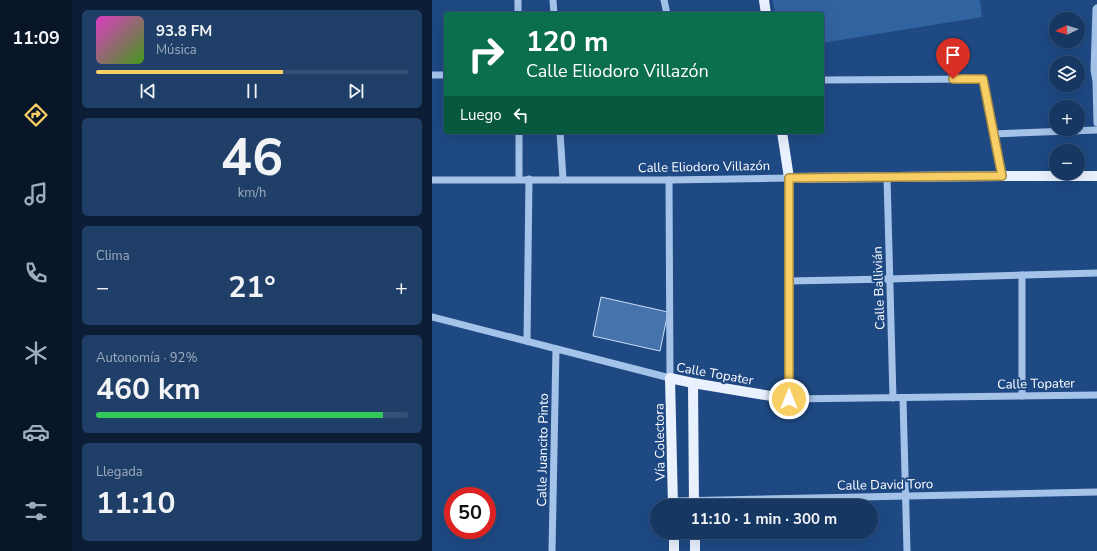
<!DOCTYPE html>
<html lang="es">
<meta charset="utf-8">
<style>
:root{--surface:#163762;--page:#1f3f68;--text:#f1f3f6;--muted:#9eacbe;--line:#355177;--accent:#f8cf65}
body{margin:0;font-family:"Nunito Sans",sans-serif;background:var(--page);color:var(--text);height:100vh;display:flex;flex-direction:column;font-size:15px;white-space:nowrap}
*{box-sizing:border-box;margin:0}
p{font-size:13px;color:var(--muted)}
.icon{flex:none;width:22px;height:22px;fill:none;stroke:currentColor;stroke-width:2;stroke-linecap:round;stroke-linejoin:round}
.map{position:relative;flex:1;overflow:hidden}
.panel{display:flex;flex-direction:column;gap:10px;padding:10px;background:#0c1e36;width:360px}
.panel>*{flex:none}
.hud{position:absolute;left:12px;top:12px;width:380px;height:122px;border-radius:4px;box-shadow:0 4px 16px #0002,0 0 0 1px var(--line);background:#0b6e4f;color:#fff;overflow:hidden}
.needle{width:26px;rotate:265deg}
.tools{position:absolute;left:617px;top:12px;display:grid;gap:8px}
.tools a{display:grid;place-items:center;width:36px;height:36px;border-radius:50%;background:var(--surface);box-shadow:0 4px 16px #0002,0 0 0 1px var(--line);font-size:20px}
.speed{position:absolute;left:12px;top:487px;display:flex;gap:8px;font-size:20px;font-weight:700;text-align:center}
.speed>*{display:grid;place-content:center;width:52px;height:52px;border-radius:50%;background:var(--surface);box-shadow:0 4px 16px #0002,0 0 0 1px var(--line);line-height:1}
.speed .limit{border:6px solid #d22;background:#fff;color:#111}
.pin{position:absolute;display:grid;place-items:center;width:34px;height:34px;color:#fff;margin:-41px -17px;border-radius:50% 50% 50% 0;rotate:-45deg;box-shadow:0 0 4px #0007}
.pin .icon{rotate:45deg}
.me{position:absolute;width:44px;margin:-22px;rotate:0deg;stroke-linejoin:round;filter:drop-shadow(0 0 3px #0008)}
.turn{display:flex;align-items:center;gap:14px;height:84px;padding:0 16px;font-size:18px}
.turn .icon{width:52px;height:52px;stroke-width:2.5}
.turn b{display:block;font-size:28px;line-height:34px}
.then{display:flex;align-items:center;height:38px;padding:0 16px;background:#0003;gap:8px;font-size:15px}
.big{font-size:30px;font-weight:700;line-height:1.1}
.panel .widget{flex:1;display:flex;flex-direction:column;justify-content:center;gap:6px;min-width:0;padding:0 14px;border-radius:6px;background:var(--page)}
.panel .dial{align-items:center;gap:0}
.dial b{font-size:52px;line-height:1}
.song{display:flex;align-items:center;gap:12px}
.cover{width:48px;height:48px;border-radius:6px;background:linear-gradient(135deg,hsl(310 70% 55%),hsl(100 70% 35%))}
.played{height:4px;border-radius:2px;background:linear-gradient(90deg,var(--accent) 60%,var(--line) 60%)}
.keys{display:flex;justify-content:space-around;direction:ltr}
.heat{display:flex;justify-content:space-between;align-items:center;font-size:22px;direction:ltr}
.charge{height:6px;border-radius:3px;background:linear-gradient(90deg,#34c759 92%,var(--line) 0)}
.trip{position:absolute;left:218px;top:499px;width:228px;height:40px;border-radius:20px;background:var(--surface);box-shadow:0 4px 16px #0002,0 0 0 1px var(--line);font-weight:700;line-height:40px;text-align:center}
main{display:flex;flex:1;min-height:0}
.menu{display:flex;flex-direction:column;width:72px;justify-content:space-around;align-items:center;background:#091627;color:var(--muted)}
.menu .icon{width:28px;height:28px}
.menu .current{color:var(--accent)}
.menu b{font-size:18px;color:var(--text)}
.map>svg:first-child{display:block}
.green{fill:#3263a1}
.building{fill:#4773ac;stroke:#c9def7}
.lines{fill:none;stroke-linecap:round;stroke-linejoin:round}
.minor{stroke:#a5c3e9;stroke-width:7}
.major{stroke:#e9f1fe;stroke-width:10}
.route-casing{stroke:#a18742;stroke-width:10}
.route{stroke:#f8cf65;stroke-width:7}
.labels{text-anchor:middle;stroke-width:4;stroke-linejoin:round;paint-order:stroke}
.street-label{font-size:13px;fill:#fff;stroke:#1e4983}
</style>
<main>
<nav class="menu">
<b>11:09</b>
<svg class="icon current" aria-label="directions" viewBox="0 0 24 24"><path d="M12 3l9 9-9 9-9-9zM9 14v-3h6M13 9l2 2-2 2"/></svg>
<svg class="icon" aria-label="music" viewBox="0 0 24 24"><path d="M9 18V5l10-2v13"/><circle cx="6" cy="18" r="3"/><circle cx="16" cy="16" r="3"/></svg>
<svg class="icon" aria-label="phone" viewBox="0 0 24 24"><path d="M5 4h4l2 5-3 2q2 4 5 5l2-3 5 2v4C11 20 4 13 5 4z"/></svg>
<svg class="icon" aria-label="climate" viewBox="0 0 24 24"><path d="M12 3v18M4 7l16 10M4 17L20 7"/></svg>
<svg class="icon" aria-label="car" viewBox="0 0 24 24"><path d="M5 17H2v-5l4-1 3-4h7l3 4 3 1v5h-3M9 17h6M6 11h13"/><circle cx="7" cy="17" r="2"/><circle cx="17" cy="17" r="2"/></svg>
<svg class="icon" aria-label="filters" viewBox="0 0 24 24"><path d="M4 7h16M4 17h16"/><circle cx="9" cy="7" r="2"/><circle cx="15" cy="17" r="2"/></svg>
</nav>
<section class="panel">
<div class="widget">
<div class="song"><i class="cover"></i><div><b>93.8 FM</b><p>Música</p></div></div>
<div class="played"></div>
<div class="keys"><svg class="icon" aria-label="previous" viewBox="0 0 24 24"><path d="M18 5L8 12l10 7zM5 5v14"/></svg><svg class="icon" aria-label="pause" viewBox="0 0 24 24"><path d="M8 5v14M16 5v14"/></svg><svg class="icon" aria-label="next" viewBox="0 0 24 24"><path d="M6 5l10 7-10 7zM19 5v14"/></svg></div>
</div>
<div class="widget dial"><b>46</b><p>km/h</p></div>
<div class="widget"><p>Clima</p>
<div class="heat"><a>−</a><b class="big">21°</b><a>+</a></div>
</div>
<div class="widget"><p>Autonomía · 92%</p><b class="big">460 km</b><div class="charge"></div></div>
<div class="widget"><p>Llegada</p><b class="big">11:10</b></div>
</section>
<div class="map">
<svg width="665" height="551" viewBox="0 0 665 551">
<rect width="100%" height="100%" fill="#1e4983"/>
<path class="green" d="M 341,0 L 548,0 L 550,17 L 390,43 L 390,14 L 343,14 Z"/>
<path class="building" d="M 169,297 L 236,312 L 228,351 L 161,336 Z"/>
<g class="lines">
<g class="minor">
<path d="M 86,0 L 86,14"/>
<path d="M 121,0 L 122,14"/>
<path d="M 232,0 L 235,14"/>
<path d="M 665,8 L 664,9 L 662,70 L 664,81 L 665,123"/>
<path d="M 0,75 L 14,75"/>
<path d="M 390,80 L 551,79 L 570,176"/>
<path d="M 87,132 L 87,179"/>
<path d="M 128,132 L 131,179"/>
<path d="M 561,134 L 665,130"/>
<path d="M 455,177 L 461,398"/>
<path d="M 0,180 L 237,180 L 357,178"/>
<path d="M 590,275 L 590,396"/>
<path d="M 357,281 L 457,279 L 665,273"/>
<path d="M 0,317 L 238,378 L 237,180"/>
<path d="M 95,341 L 97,179"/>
<path d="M 471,398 L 475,551"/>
<path d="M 357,399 L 665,395"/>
<path d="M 241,501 L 665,492"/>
<path d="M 120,551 L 124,349"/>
</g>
<g class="major">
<path d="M 332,0 L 334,14"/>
<path d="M 357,178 L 570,176 L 665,176"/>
<path d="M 261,383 L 262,506"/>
<path d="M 241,506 L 238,378 L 261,383 L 357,399 L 357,178 L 350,132"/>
<path d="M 242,532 L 242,551"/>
<path d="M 263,532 L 263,551"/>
</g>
</g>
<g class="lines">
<g class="route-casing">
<path id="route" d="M 357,399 L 357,178 L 570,176 L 551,79 L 521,79"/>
</g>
<use href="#route" class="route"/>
</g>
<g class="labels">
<g class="street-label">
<text transform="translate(272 166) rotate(-1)" y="5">Calle Eliodoro Villazón</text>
<text transform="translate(446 288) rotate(-92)" y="5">Calle Ballivián</text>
<text transform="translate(283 373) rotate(10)" y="5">Calle Topater</text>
<text transform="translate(604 383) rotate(-1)" y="5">Calle Topater</text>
<text transform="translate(227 442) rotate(-91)" y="5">Vía Colectora</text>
<text transform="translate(110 450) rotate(-89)" y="5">Calle Juancito Pinto</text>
<text transform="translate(453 484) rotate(-1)" y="5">Calle David Toro</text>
</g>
</g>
</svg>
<div class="tools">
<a><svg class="needle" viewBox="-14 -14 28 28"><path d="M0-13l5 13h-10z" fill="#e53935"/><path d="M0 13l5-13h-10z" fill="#9eacbe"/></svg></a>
<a><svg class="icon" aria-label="layers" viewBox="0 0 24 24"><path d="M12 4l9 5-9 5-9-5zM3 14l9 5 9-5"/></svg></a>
<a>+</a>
<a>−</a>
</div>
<div class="speed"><div class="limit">50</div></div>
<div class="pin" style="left:521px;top:79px;background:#d93025"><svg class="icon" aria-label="arrive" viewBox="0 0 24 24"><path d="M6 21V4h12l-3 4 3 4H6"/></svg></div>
<svg class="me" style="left:357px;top:399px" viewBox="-20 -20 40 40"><circle r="17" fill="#f8cf65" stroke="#fff" stroke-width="3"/><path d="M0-11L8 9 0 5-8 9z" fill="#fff"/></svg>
<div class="trip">11:10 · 1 min · 300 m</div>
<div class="hud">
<div class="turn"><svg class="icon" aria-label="right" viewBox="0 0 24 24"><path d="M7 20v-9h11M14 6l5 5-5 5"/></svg><div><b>120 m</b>Calle Eliodoro Villazón</div></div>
<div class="then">Luego<svg class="icon" aria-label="left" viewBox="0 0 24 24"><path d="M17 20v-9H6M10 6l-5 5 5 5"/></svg></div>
</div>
</div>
</main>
